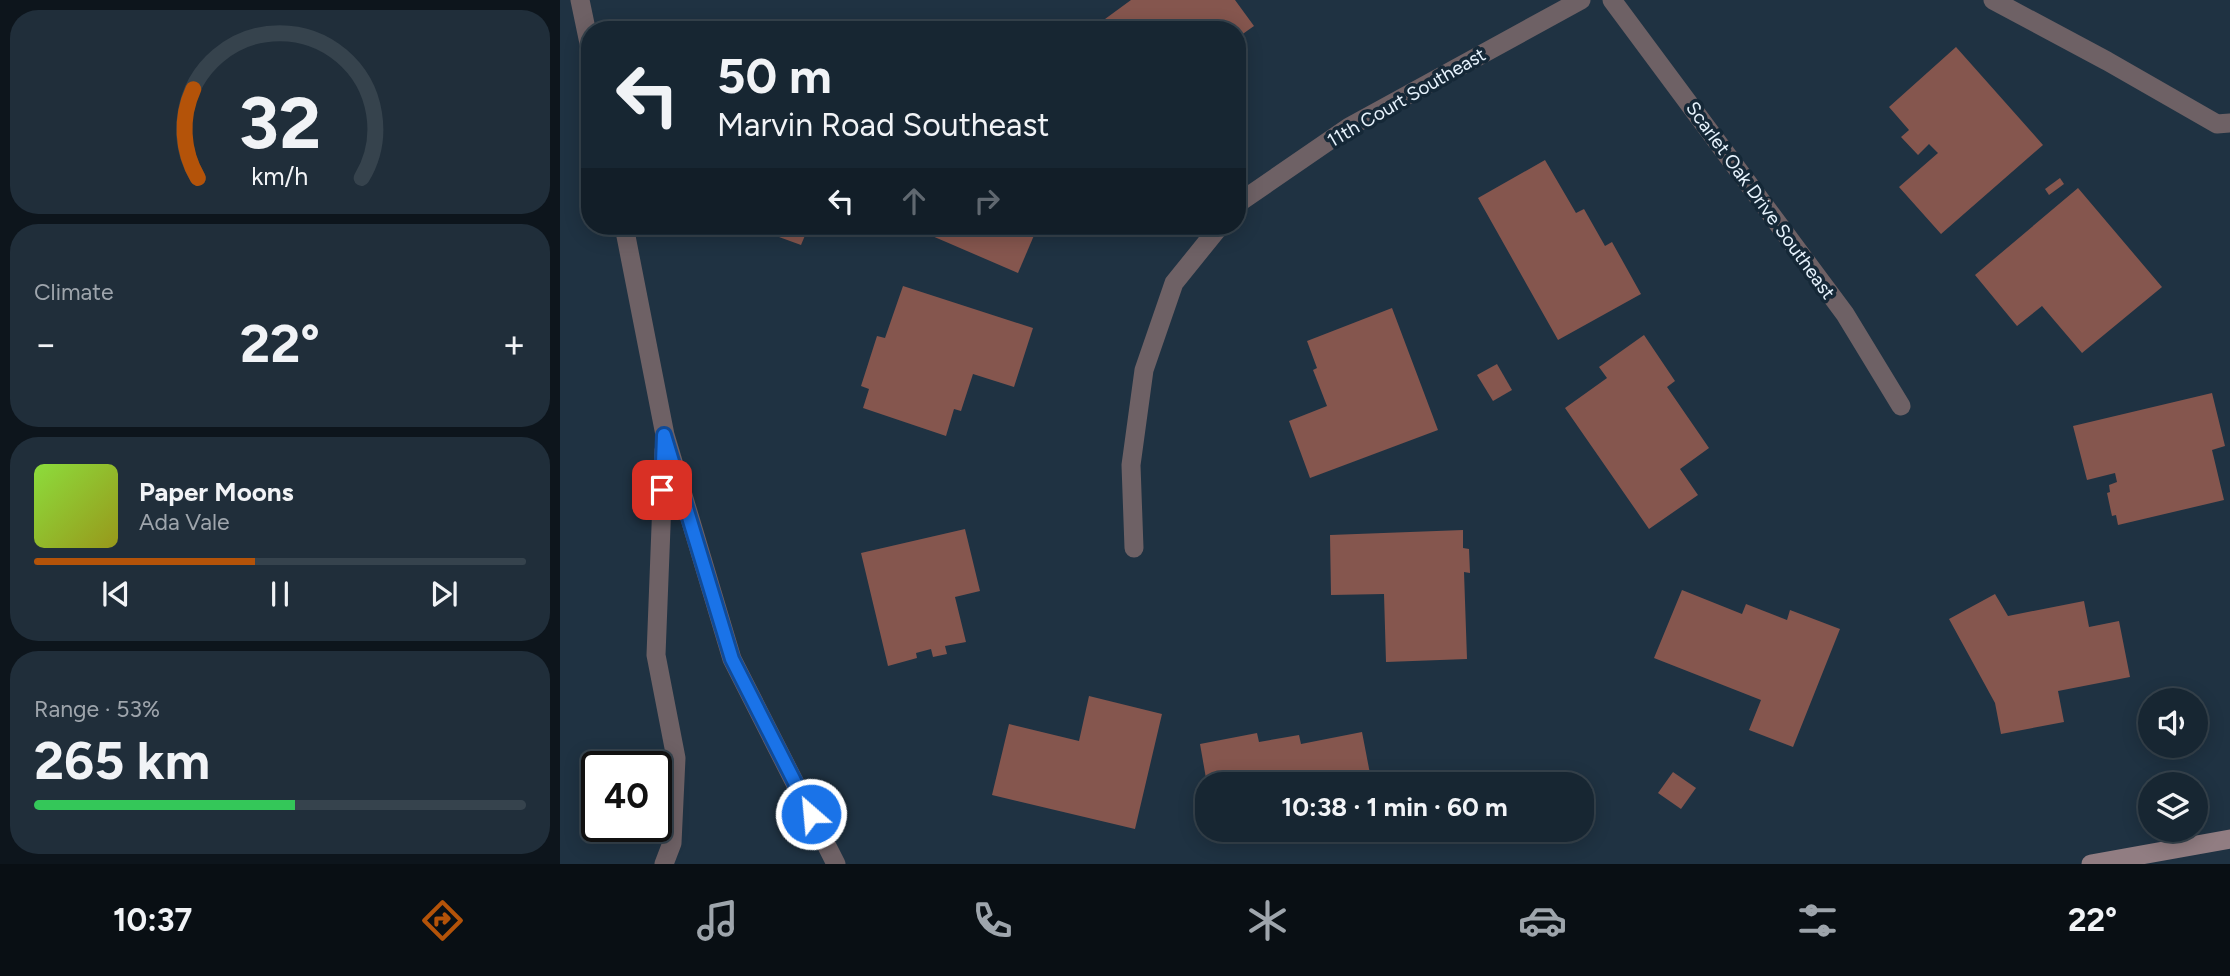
<!DOCTYPE html>
<meta charset="utf-8">
<style>
:root{--surface:#172632;--page:#202e3a;--text:#f1f3f6;--muted:#9ea5ac;--line:#36434d;--accent:#b45309}
body{margin:0;font-family:Figtree,sans-serif;background:var(--page);color:var(--text);height:100vh;display:flex;flex-direction:column;font-size:26px;white-space:nowrap}
*{box-sizing:border-box;margin:0}
p{font-size:23px;color:var(--muted)}
.icon{flex:none;width:38px;height:38px;fill:none;stroke:currentColor;stroke-width:2;stroke-linecap:round;stroke-linejoin:round}
.map{position:relative;flex:1;overflow:hidden}
.sheet{display:flex;flex-direction:column;gap:10px;padding:10px;background:#0d151c;width:560px}
.sheet>*{flex:none}
.guide{position:absolute;left:21px;top:21px;width:665px;height:214px;border-radius:28px;box-shadow:0 4px 18px #0003,0 0 0 2px var(--line);background:#172632;color:var(--text);overflow:hidden}
.controls{position:absolute;left:1578px;top:688px;display:grid;gap:14px}
.controls a{display:grid;place-items:center;width:70px;height:70px;border-radius:50%;background:var(--surface);box-shadow:0 4px 18px #0003,0 0 0 2px var(--line);font-size:35px}
.speed{position:absolute;left:21px;top:751px;display:flex;gap:14px;font-size:35px;font-weight:700;text-align:center}
.speed>*{display:grid;place-content:center;width:91px;height:91px;border-radius:50%;background:var(--surface);box-shadow:0 4px 18px #0003,0 0 0 2px var(--line);line-height:1}
.speed .limit{border:4px solid #111;border-radius:10px;background:#fff;color:#111}
.pin{position:absolute;display:grid;place-items:center;width:60px;height:60px;color:#fff;margin:-30px;border-radius:14px;box-shadow:0 4px 10px #0006}
.me{position:absolute;width:77px;margin:-38px;rotate:333deg;stroke-linejoin:round;filter:drop-shadow(0 0 5px #0008)}
.turn{display:flex;align-items:center;gap:24px;height:147px;padding:0 21px;font-size:32px}
.turn .icon{width:91px;height:91px;stroke-width:2.5}
.turn b{display:block;font-size:49px;line-height:60px}
.lanes{display:flex;align-items:center;height:66px;padding:0 21px;background:#0003;justify-content:center;gap:35px;direction:ltr}
.lanes .off{opacity:.35}
.big{font-size:52px;font-weight:700;line-height:1.1}
.sheet .tile{flex:1;display:flex;flex-direction:column;justify-content:center;gap:10px;min-width:0;padding:0 24px;border-radius:28px;background:var(--page)}
.sheet .dial{align-items:center;gap:0}
.dial svg{height:182px;overflow:visible;fill:none;stroke:var(--line);stroke-width:7;stroke-linecap:round;text-anchor:middle}
.dial text{fill:var(--text);stroke:none}
.song{display:flex;align-items:center;gap:21px}
.cover{width:84px;height:84px;border-radius:10px;background:linear-gradient(135deg,hsl(90 70% 55%),hsl(60 70% 35%))}
.played{height:7px;border-radius:4px;background:linear-gradient(90deg,var(--accent) 45%,var(--line) 45%)}
.keys{display:flex;justify-content:space-around;direction:ltr}
.heat{display:flex;justify-content:space-between;align-items:center;font-size:38px;direction:ltr}
.charge{height:10px;border-radius:5px;background:linear-gradient(90deg,#34c759 53%,var(--line) 0)}
.trip{position:absolute;left:635px;top:772px;width:399px;height:70px;border-radius:28px;background:var(--surface);box-shadow:0 4px 18px #0003,0 0 0 2px var(--line);font-weight:700;line-height:70px;text-align:center}
.dock{display:flex;height:112px;justify-content:space-around;align-items:center;background:#090f14;color:var(--muted)}
.dock .icon{width:49px;height:49px}
.dock .active{color:var(--accent)}
.dock b{font-size:32px;color:var(--text)}
main{display:flex;flex:1;min-height:0}
.map>svg:first-child{display:block}
.building{fill:#85564e}
.lines{fill:none;stroke-linecap:round;stroke-linejoin:round}
.service{stroke:#6e6165;stroke-width:19}
.minor{stroke:#6e6165;stroke-width:19}
.tertiary{stroke:#6e6165;stroke-width:19}
.secondary{stroke:#917d82;stroke-width:19}
.route-casing{stroke:#114b97;stroke-width:18}
.route{stroke:#1a73e8;stroke-width:12}
.labels{text-anchor:middle;stroke-width:7;stroke-linejoin:round;paint-order:stroke}
.street-label{font-size:19px;fill:#e7f3fd;stroke:#152837}
</style>
<main>
<section class="sheet">
<div class="tile dial"><svg viewBox="0 0 100 80">
<path d="M14 69A42 42 0 1 1 86 69"/>
<path d="M14 69A42 42 0 0 1 12 30" stroke="#b45309"/>
<text x="50" y="56" font-size="32" font-weight="700">32</text>
<text x="50" y="72" font-size="11">km/h</text>
</svg></div>
<div class="tile"><p>Climate</p>
<div class="heat"><a>−</a><b class="big">22°</b><a>+</a></div>
</div>
<div class="tile">
<div class="song"><i class="cover"></i><div><b>Paper Moons</b><p>Ada Vale</p></div></div>
<div class="played"></div>
<div class="keys"><svg class="icon" aria-label="previous" viewBox="0 0 24 24"><path d="M18 5L8 12l10 7zM5 5v14"/></svg><svg class="icon" aria-label="pause" viewBox="0 0 24 24"><path d="M8 5v14M16 5v14"/></svg><svg class="icon" aria-label="next" viewBox="0 0 24 24"><path d="M6 5l10 7-10 7zM19 5v14"/></svg></div>
</div>
<div class="tile"><p>Range · 53%</p><b class="big">265 km</b><div class="charge"></div></div>
</section>
<div class="map">
<svg width="1670" height="864" viewBox="0 0 1670 864">
<rect width="100%" height="100%" fill="#1f3242"/>
<g class="building">
<path d="M 571,0 L 675,0 L 694,26 L 677,38 L 677,30 L 530,30 Z"/>
<path d="M 1396,47 L 1483,145 L 1381,234 L 1339,187 L 1378,153 L 1369,144 L 1358,155 L 1341,137 L 1349,130 L 1329,107 Z"/>
<path d="M 985,160 L 1016,213 L 1024,209 L 1045,246 L 1052,242 L 1081,294 L 998,340 L 918,198 Z"/>
<path d="M 1500,178 L 1504,184 L 1489,195 L 1485,189 Z"/>
<path d="M 1518,188 L 1602,287 L 1522,353 L 1482,306 L 1457,326 L 1415,275 Z"/>
<path d="M 211,226 L 249,226 L 241,245 L 208,233 Z"/>
<path d="M 349,226 L 478,226 L 458,273 Z"/>
<path d="M 343,286 L 473,328 L 454,387 L 413,374 L 401,411 L 394,409 L 386,436 L 303,408 L 309,389 L 301,386 L 317,336 L 325,338 Z"/>
<path d="M 832,308 L 878,430 L 750,478 L 729,421 L 767,406 L 753,370 L 757,368 L 747,341 Z"/>
<path d="M 1084,335 L 1115,381 L 1107,387 L 1149,448 L 1120,469 L 1138,495 L 1089,529 L 1005,408 L 1047,378 L 1039,367 Z"/>
<path d="M 937,364 L 952,390 L 933,401 L 917,375 Z"/>
<path d="M 1652,393 L 1665,446 L 1652,450 L 1664,500 L 1558,525 L 1556,515 L 1552,516 L 1547,493 L 1550,492 L 1549,485 L 1557,482 L 1555,473 L 1527,480 L 1513,426 Z"/>
<path d="M 405,529 L 420,591 L 395,597 L 406,642 L 385,646 L 387,654 L 373,657 L 371,649 L 356,653 L 357,658 L 328,666 L 301,553 Z"/>
<path d="M 903,530 L 903,548 L 909,549 L 910,573 L 904,572 L 907,659 L 826,662 L 824,594 L 771,595 L 770,535 Z"/>
<path d="M 1122,590 L 1182,614 L 1186,604 L 1227,620 L 1230,610 L 1280,629 L 1233,747 L 1189,730 L 1201,700 L 1094,658 Z"/>
<path d="M 1435,594 L 1448,616 L 1524,601 L 1529,627 L 1559,621 L 1570,677 L 1498,691 L 1504,722 L 1441,734 L 1435,703 L 1389,619 Z"/>
<path d="M 529,696 L 602,714 L 575,829 L 432,795 L 449,724 L 519,741 Z"/>
<path d="M 802,732 L 812,784 L 647,784 L 640,744 L 697,733 L 699,742 L 739,735 L 741,744 Z"/>
<path d="M 1113,772 L 1136,788 L 1121,809 L 1098,793 Z"/>
<path d="M 656,830 L 688,830 L 688,831 L 657,837 Z"/>
</g>
<g class="lines">
<path class="service" d="M 1433,0 L 1547,61 L 1657,124 L 1670,123"/>
<g class="minor">
<path d="M 1052,0 L 1285,314 L 1341,406"/>
<path d="M 677,204 L 789,127 L 1021,0"/>
<path d="M 574,548 L 571,465 L 584,370 L 614,283 L 660,226"/>
</g>
<g class="tertiary">
<path d="M 20,0 L 30,48"/>
<path d="M 64,226 L 105,435 L 172,659 L 276,864"/>
<path d="M 104,864 L 112,843 L 116,758 L 96,655 L 104,450"/>
</g>
<path class="secondary" d="M 1531,864 L 1670,839"/>
</g>
<g class="lines">
<g class="route-casing">
<path id="route" d="M 102,490 L 104,435 L 172,659 L 251,814"/>
</g>
<use href="#route" class="route"/>
</g>
<g class="labels">
<g class="street-label">
<text transform="translate(846 97) rotate(-30)" y="7">11th Court Southeast</text>
<text transform="translate(1201 200) rotate(54)" y="7">Scarlet Oak Drive Southeast</text>
</g>
</g>
</svg>
<div class="controls">
<a><svg class="icon" aria-label="sound" viewBox="0 0 24 24"><path d="M4 9h4l5-4v14l-5-4H4zM17 9q2 3 0 6"/></svg></a>
<a><svg class="icon" aria-label="layers" viewBox="0 0 24 24"><path d="M12 4l9 5-9 5-9-5zM3 14l9 5 9-5"/></svg></a>
</div>
<div class="speed"><div class="limit">40</div></div>
<div class="pin" style="left:102px;top:490px;background:#d93025"><svg class="icon" aria-label="arrive" viewBox="0 0 24 24"><path d="M6 21V4h12l-3 4 3 4H6"/></svg></div>
<svg class="me" style="left:251px;top:814px" viewBox="-20 -20 40 40"><circle r="17" fill="#1a73e8" stroke="#fff" stroke-width="3"/><path d="M0-11L8 9 0 5-8 9z" fill="#fff"/></svg>
<div class="trip">10:38 · 1 min · 60 m</div>
<div class="guide">
<div class="turn"><svg class="icon" aria-label="left" viewBox="0 0 24 24"><path d="M17 20v-9H6M10 6l-5 5 5 5"/></svg><div><b>50 m</b>Marvin Road Southeast</div></div>
<div class="lanes"><svg class="icon" aria-label="left" viewBox="0 0 24 24"><path d="M17 20v-9H6M10 6l-5 5 5 5"/></svg><svg class="icon off" aria-label="ahead" viewBox="0 0 24 24"><path d="M12 20V5M6 11l6-6 6 6"/></svg><svg class="icon off" aria-label="right" viewBox="0 0 24 24"><path d="M7 20v-9h11M14 6l5 5-5 5"/></svg></div>
</div>
</div>
</main>
<nav class="dock">
<b>10:37</b>
<svg class="icon active" aria-label="directions" viewBox="0 0 24 24"><path d="M12 3l9 9-9 9-9-9zM9 14v-3h6M13 9l2 2-2 2"/></svg>
<svg class="icon" aria-label="music" viewBox="0 0 24 24"><path d="M9 18V5l10-2v13"/><circle cx="6" cy="18" r="3"/><circle cx="16" cy="16" r="3"/></svg>
<svg class="icon" aria-label="phone" viewBox="0 0 24 24"><path d="M5 4h4l2 5-3 2q2 4 5 5l2-3 5 2v4C11 20 4 13 5 4z"/></svg>
<svg class="icon" aria-label="climate" viewBox="0 0 24 24"><path d="M12 3v18M4 7l16 10M4 17L20 7"/></svg>
<svg class="icon" aria-label="car" viewBox="0 0 24 24"><path d="M5 17H2v-5l4-1 3-4h7l3 4 3 1v5h-3M9 17h6M6 11h13"/><circle cx="7" cy="17" r="2"/><circle cx="17" cy="17" r="2"/></svg>
<svg class="icon" aria-label="filters" viewBox="0 0 24 24"><path d="M4 7h16M4 17h16"/><circle cx="9" cy="7" r="2"/><circle cx="15" cy="17" r="2"/></svg>
<b>22°</b>
</nav>
